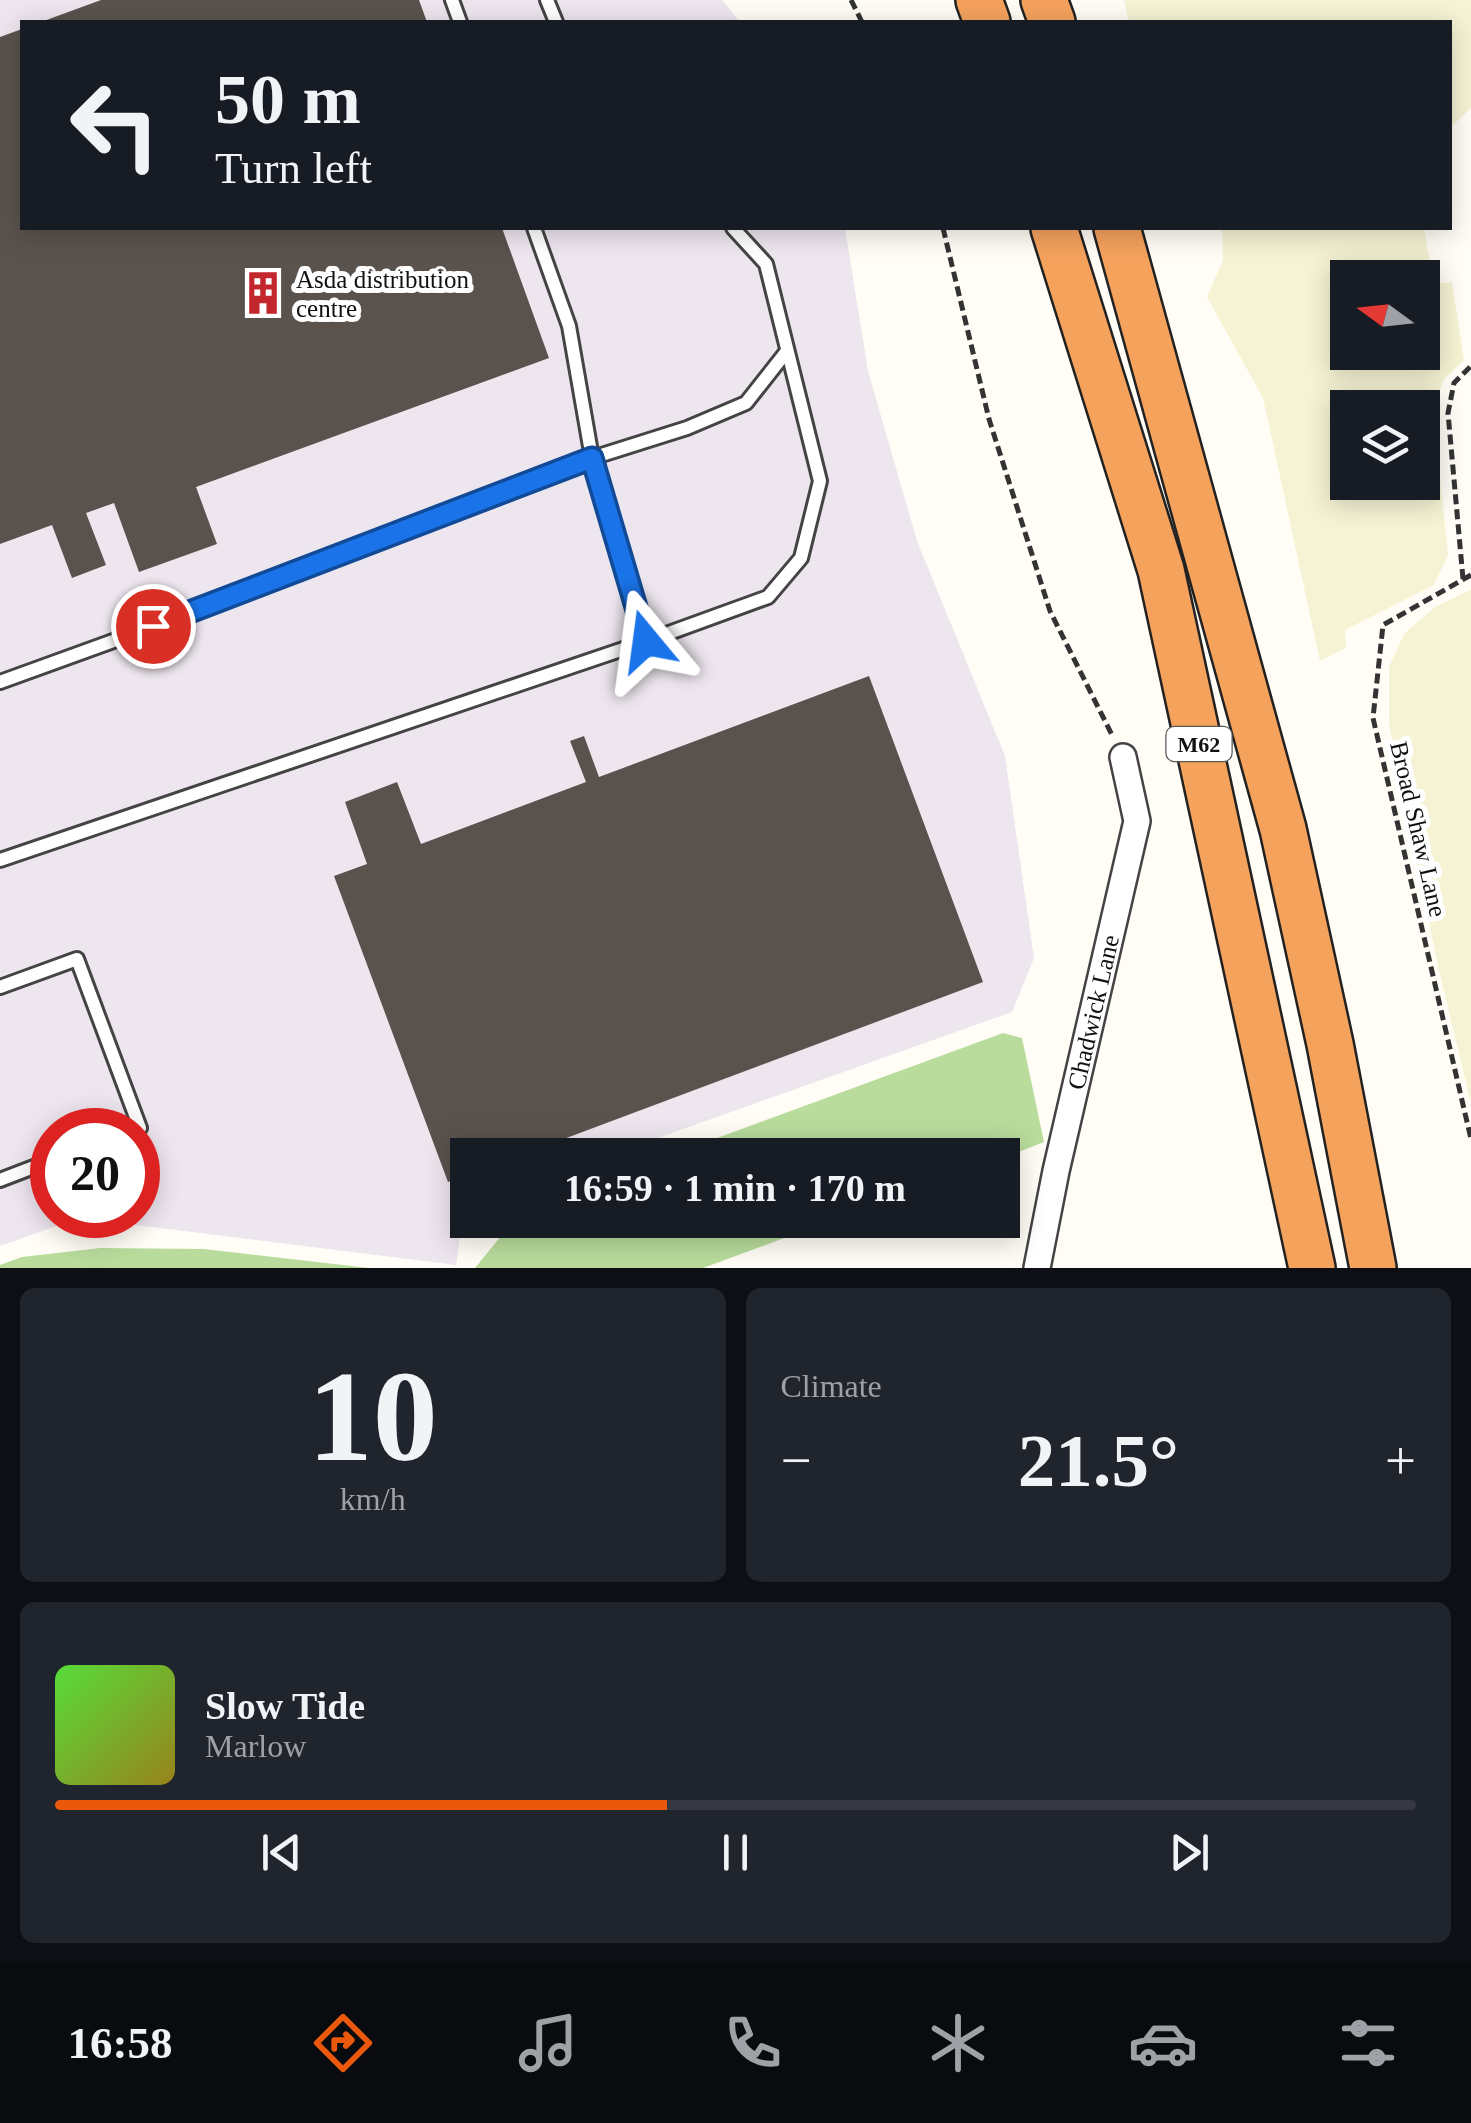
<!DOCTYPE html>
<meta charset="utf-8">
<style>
:root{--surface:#171b24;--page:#20242c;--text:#f1f3f6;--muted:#9ea1a6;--line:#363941;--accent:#ea580c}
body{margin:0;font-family:Georgia,serif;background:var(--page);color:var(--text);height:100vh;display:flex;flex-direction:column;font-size:38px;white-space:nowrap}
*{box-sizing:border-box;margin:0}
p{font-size:32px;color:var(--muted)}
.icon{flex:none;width:55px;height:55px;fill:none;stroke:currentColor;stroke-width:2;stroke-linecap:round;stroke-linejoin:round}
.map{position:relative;height:1268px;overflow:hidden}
.panel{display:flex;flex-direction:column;gap:20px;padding:20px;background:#0d0f14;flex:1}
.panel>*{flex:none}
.hud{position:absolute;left:20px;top:20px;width:1432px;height:210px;border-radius:0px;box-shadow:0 5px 25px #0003;background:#171b24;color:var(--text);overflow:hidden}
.needle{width:65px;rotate:285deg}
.fabs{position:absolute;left:1330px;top:260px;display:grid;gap:20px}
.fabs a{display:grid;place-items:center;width:110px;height:110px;border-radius:0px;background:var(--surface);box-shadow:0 5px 25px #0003;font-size:50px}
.speed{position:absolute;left:30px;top:1108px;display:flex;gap:20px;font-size:50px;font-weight:700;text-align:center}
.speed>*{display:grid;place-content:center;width:130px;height:130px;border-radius:50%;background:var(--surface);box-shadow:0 5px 25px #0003;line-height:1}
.speed .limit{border:15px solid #d22;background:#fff;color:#111}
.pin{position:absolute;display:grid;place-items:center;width:85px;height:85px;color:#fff;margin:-42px;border:5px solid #fff;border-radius:50%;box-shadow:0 2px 10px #0007}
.me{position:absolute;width:110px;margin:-55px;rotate:344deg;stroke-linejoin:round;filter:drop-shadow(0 0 8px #0008)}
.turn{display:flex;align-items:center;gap:35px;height:210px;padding:0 30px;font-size:45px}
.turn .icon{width:130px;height:130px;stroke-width:2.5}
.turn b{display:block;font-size:70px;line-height:85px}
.big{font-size:75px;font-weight:700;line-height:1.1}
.panel .widget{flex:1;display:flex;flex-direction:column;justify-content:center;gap:15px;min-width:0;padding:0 35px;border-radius:15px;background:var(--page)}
.panel .dial{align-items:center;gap:0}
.dial b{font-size:130px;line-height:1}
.song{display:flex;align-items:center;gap:30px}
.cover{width:120px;height:120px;border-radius:15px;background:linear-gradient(135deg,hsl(110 70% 55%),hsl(50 70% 35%))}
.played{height:10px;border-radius:5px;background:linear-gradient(90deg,var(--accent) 45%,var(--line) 45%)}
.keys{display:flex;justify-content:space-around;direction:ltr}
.heat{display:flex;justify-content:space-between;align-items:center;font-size:55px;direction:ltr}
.panel .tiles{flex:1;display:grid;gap:20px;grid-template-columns:1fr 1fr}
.widget:last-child{grid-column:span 2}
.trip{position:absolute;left:450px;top:1138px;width:570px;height:100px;border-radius:0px;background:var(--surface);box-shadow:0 5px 25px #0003;font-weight:700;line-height:100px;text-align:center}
.tab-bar{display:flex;height:160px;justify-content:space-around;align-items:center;background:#090b0e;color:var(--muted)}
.tab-bar .icon{width:70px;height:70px}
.tab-bar .on{color:var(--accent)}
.tab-bar b{font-size:45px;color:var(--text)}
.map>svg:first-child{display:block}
.industrial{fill:#eee6ef;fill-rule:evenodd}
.farmland{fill:#f6f3d4;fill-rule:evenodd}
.forest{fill:#b9dc9c}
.building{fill:#5a524d}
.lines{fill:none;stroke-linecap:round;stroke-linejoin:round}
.service-casing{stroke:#444;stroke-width:18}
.minor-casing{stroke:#444;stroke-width:30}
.motorway-casing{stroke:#222;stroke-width:50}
.path{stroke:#333;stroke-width:5;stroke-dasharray:10 5;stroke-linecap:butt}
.service{stroke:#fff;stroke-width:12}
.minor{stroke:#fff;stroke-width:25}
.motorway{stroke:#f5a25d;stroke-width:45}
.route-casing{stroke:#114b97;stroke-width:25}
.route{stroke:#1a73e8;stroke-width:18}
.labels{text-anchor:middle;stroke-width:10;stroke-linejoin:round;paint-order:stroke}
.shield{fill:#fff;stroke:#585858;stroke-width:2.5}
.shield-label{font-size:22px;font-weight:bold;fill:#111}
.poi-label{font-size:25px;fill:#111;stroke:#fff;text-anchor:start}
.street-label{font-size:25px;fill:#111;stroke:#fff}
</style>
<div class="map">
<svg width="1471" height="1268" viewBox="0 0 1471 1268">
<rect width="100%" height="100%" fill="#fffdf5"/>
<path class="industrial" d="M 0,0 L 722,0 L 740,22 L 22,22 L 22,228 L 845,228 L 868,371 L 917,541 L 1005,756 L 1034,958 L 1012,1012 L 610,1155 L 468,1155 L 467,1206 L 464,1207 L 456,1265 L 79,1218 L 0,1246 ZM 52,1130 L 138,1130 L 138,1215 L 52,1215 Z"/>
<g class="farmland">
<path d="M 1124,0 L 1471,0 L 1471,108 L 1450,128 L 1450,22 L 1129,22 Z"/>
<path d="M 1222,228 L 1424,228 L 1434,284 L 1452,282 L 1464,360 L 1444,379 L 1433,408 L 1448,555 L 1434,585 L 1345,630 L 1346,648 L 1320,661 L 1263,398 L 1207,297 L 1223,260 ZM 1348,278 L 1422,278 L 1422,352 L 1348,352 ZM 1348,408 L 1422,408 L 1422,482 L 1348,482 Z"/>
<path d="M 1471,590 L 1471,1103 L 1439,971 L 1389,725 L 1389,667 L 1404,634 L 1435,607 Z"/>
</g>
<g class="forest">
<path d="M 1003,1033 L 1022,1038 L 1044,1142 L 1003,1158 L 1002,1155 L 671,1155 Z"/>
<path d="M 514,1220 L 833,1220 L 703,1268 L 475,1268 Z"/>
<path d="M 100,1248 L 204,1249 L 369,1268 L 0,1268 L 0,1265 L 22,1257 Z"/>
</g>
<g class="building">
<path d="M 101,0 L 419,0 L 427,22 L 41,22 Z"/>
<path d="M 22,29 L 22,228 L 502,228 L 549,358 L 196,487 L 217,544 L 139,572 L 114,503 L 86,513 L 106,565 L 72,578 L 52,525 L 0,544 L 0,37 Z"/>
<path d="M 869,676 L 983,982 L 521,1155 L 468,1155 L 468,1175 L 448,1182 L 334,876 L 367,864 L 345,802 L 397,782 L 421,844 L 586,782 L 570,741 L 584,736 L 599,777 Z"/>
</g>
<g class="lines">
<g class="service-casing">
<g id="service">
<path d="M 452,0 L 460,22"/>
<path d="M 547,0 L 556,22"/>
<path d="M 534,228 L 569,326 L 592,458 L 647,641"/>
<path d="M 0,682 L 116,640 L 592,458 L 687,428 L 746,403 L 787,351"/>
<path d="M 0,860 L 647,641 L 768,597 L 801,558 L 820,481 L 766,264 L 733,228"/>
<path d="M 0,987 L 77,959 L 140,1128 L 134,1130"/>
<path d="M 0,1180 L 52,1160"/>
</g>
</g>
<g class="minor-casing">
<g id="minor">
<path id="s1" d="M 1037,1268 L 1056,1171 L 1137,821 L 1123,757"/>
</g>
</g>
<g class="motorway-casing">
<g id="motorway">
<path d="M 979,0 L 987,22"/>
<path d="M 1044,0 L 1052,22"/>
<path d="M 1054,228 L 1161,570 L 1312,1268"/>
<path d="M 1117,228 L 1283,829 L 1330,1044 L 1373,1268"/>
</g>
</g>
<g class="path">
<path d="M 851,0 L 862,22"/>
<path d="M 943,228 L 989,419 L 1050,611 L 1113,737"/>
<path d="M 1471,575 L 1383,625 L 1373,718 L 1471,1139"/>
<path d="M 1463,579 L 1448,413 L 1454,383 L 1471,366"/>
</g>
<use href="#service" class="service"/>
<use href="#minor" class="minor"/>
<use href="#motorway" class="motorway"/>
</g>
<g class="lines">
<g class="route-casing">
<path id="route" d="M 153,626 L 592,458 L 646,641"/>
</g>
<use href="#route" class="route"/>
</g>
<defs>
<g id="building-bare" transform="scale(3.45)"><path d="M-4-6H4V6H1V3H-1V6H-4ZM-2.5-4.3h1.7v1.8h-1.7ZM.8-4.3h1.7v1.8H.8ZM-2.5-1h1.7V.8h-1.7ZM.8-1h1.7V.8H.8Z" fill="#c4262e" stroke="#fff" stroke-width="2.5" paint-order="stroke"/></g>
</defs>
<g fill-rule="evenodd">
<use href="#building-bare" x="263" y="293"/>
</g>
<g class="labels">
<rect class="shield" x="1166.5" y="727" width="65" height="34" rx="8"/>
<g class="shield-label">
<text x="1199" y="752">M62</text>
</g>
<g class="poi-label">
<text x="296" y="288">Asda distribution<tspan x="296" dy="29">centre</tspan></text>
</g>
<g class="street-label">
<text transform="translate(1419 829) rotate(77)" y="9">Broad Shaw Lane</text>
<text dy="9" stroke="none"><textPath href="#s1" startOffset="262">Chadwick Lane</textPath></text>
</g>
</g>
</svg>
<div class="fabs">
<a><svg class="needle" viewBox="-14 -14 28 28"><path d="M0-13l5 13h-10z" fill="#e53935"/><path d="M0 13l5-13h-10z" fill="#9ea1a6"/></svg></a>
<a><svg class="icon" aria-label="layers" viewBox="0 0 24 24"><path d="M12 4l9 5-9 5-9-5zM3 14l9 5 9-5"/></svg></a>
</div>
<div class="speed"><div class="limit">20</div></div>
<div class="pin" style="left:153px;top:626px;background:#d93025"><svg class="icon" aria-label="arrive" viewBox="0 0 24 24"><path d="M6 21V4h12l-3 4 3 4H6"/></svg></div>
<svg class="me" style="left:646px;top:641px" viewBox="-20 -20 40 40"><path d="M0-17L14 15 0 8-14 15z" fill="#1a73e8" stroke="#fff" stroke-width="4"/></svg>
<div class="trip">16:59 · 1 min · 170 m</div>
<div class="hud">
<div class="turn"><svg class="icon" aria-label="left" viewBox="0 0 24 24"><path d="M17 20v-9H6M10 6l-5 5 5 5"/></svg><div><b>50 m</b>Turn left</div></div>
</div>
</div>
<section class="panel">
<div class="tiles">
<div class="widget dial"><b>10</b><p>km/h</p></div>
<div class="widget"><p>Climate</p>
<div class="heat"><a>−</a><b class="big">21.5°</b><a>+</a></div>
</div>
<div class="widget">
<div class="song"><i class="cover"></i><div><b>Slow Tide</b><p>Marlow</p></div></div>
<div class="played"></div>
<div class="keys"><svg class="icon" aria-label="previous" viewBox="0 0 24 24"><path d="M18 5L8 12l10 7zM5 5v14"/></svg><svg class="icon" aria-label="pause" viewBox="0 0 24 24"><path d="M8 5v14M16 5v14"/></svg><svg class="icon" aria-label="next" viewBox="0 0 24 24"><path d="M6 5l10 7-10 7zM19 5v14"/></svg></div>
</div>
</div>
</section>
<nav class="tab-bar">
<b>16:58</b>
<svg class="icon on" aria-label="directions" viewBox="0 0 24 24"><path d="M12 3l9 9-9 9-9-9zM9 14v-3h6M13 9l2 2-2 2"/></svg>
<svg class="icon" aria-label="music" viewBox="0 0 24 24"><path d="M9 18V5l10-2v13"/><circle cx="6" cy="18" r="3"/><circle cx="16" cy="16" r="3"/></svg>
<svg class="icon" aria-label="phone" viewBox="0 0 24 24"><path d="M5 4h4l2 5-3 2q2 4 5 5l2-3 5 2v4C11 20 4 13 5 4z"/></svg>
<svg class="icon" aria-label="climate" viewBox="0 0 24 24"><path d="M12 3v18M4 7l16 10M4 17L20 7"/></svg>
<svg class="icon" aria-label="car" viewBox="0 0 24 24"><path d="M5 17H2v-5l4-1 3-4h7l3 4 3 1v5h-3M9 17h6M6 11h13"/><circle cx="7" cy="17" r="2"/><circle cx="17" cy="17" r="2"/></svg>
<svg class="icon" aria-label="filters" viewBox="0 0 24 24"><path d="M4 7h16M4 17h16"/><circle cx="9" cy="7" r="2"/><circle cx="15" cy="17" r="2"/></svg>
</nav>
